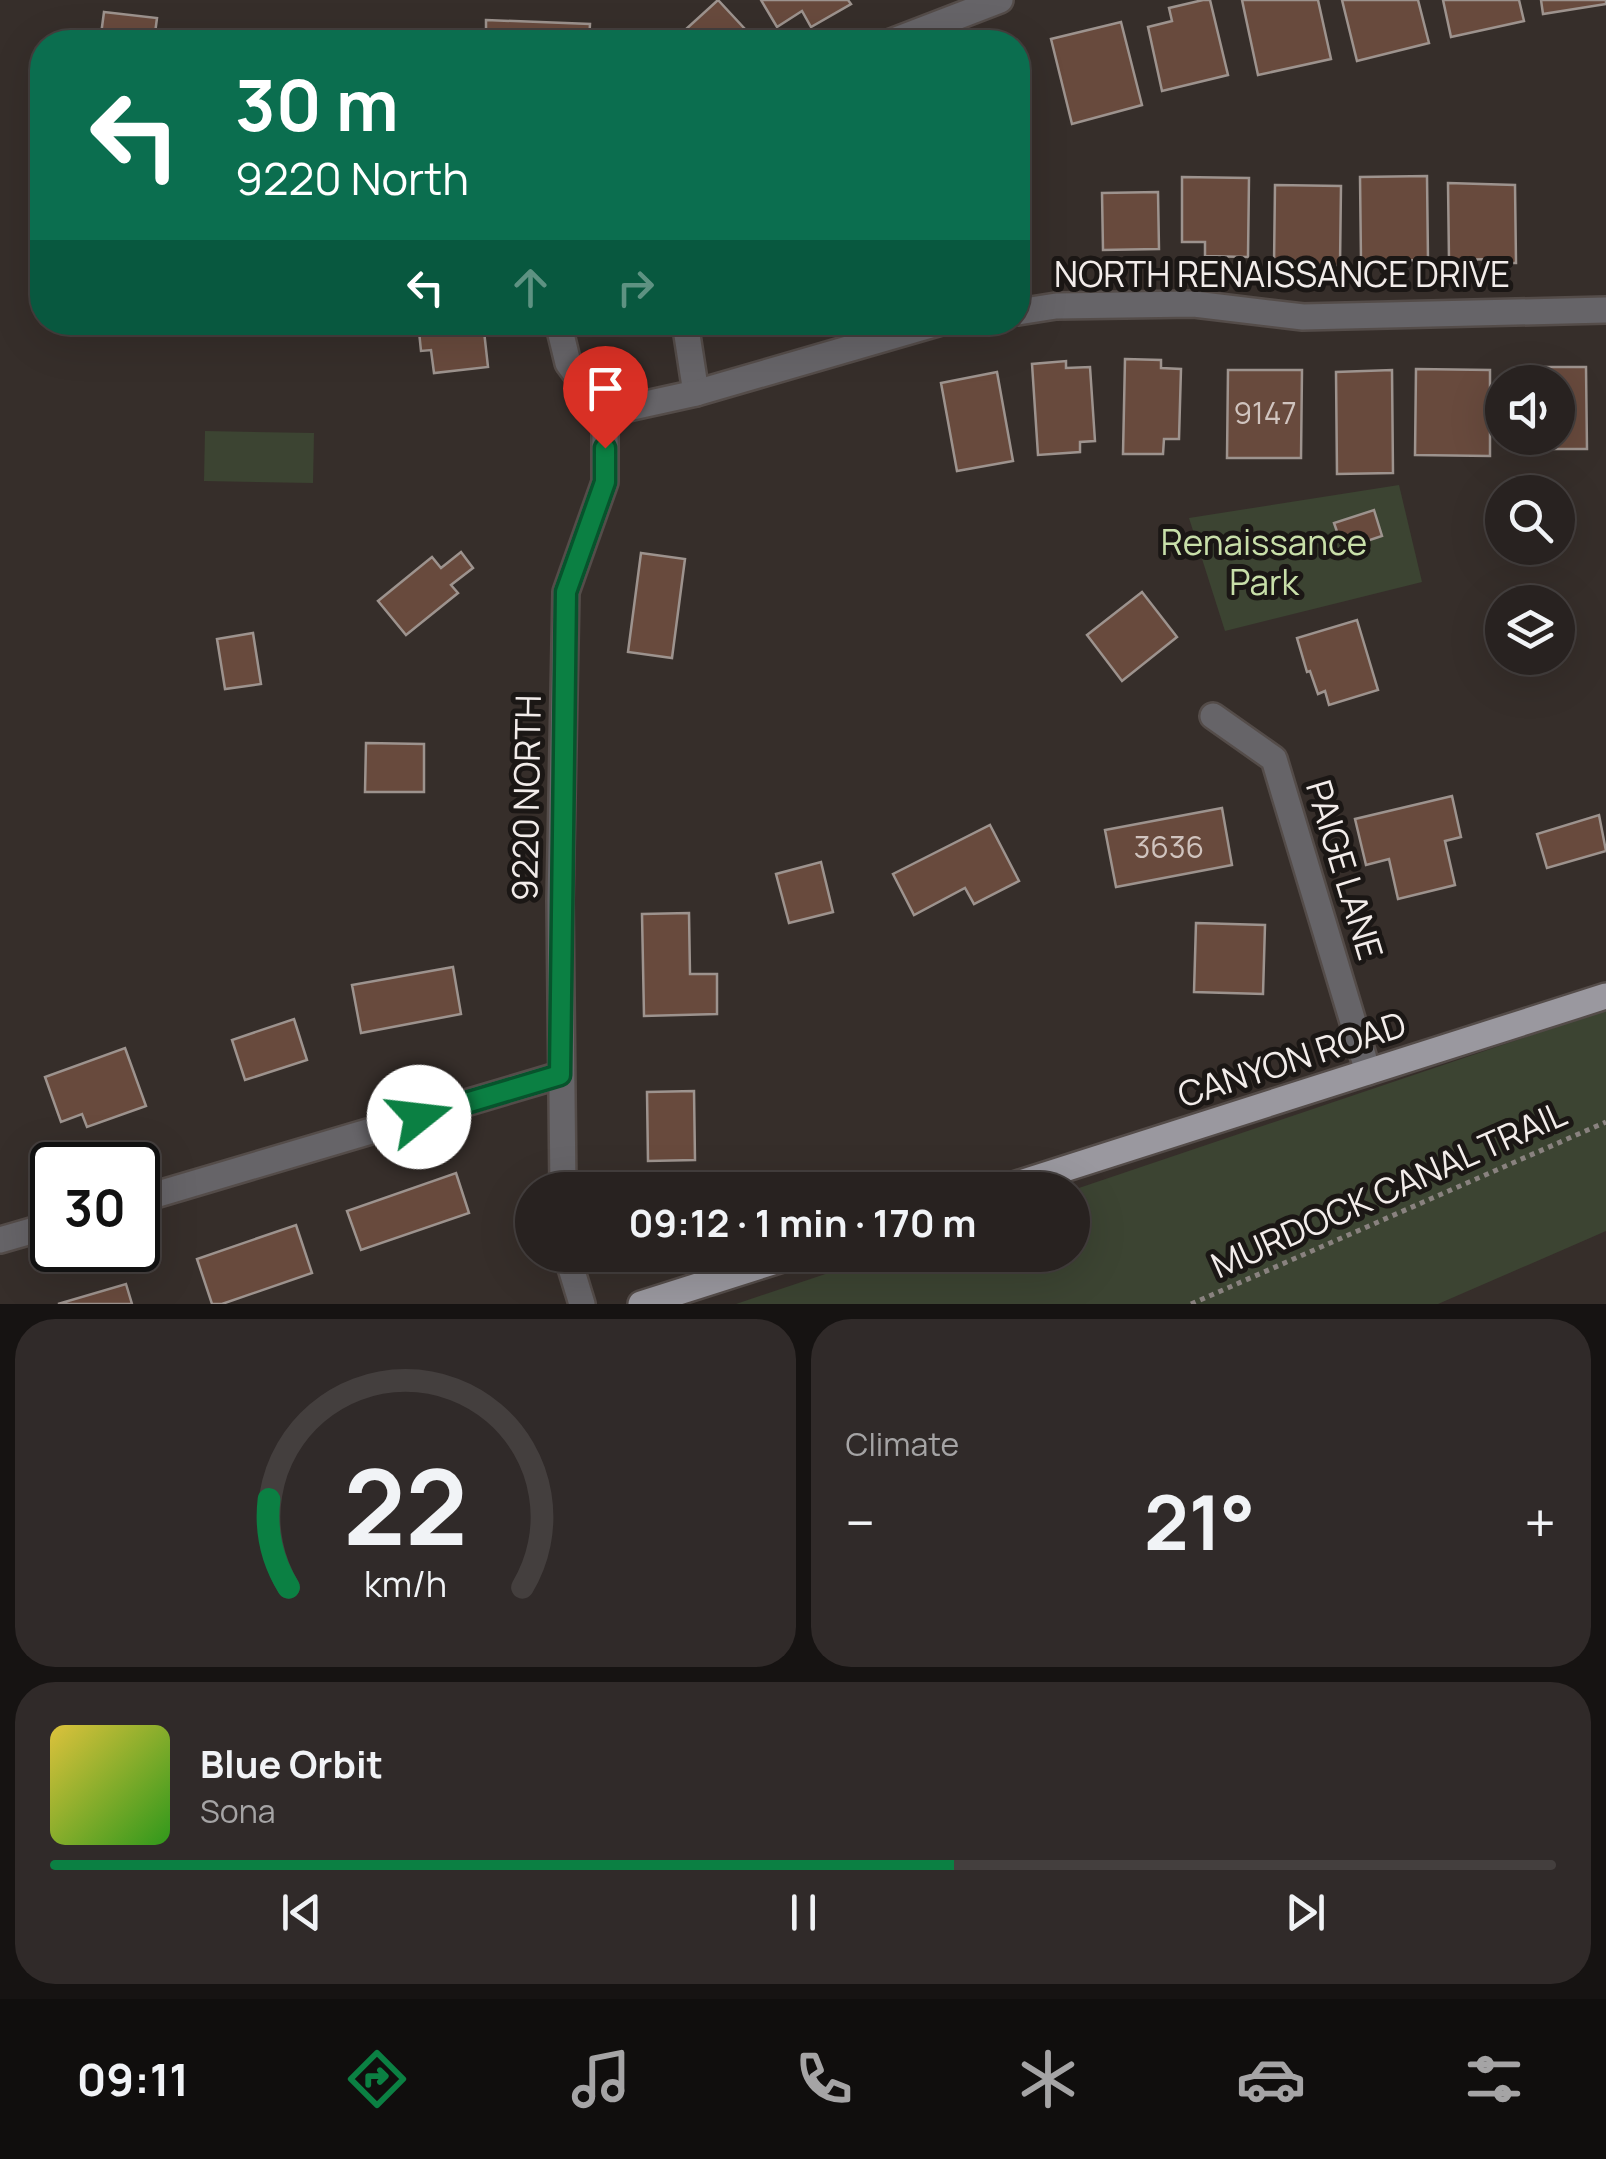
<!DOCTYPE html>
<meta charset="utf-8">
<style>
:root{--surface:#282220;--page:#302a29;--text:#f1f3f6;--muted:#a5a4a5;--line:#443f3e;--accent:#0b8043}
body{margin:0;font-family:Manrope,sans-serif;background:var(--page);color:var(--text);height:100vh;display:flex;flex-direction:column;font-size:38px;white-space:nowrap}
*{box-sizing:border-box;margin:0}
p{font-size:32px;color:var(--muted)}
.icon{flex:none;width:55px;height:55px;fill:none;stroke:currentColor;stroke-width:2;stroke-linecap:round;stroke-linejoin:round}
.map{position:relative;height:1304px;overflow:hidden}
.sheet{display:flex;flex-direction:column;gap:15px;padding:15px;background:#161312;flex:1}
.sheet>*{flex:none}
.top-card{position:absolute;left:30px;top:30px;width:1000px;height:305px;border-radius:40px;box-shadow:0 10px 40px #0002,0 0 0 2px var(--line);background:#0b6e4f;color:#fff;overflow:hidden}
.buttons{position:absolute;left:1485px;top:365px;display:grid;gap:20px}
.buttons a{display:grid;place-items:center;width:90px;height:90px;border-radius:50%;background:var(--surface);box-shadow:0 10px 40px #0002,0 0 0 2px var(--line);font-size:50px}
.speed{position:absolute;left:30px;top:1142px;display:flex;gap:20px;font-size:50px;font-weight:700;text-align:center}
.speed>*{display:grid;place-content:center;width:130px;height:130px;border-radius:50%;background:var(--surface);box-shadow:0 10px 40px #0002,0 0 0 2px var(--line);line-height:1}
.speed .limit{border:5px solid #111;border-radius:15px;background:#fff;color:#111}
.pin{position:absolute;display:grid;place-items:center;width:85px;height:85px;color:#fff;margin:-102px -42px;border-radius:50% 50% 50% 0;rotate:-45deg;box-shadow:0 0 10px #0007}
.pin .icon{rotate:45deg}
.me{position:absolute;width:110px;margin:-55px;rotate:74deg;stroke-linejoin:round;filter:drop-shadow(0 0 8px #0008)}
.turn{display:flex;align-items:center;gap:35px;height:210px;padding:0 40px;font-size:45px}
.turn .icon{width:130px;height:130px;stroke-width:2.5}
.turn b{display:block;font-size:70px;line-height:85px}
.lanes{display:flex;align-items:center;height:95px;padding:0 40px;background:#0003;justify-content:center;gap:50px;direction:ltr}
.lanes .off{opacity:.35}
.big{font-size:75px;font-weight:700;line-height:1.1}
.sheet .tile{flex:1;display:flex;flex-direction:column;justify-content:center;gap:15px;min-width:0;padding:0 35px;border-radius:40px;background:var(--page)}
.sheet .dial{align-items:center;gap:0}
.dial svg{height:260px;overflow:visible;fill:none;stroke:var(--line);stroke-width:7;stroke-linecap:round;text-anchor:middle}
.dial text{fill:var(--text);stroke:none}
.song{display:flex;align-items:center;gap:30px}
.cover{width:120px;height:120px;border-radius:15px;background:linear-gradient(135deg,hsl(50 70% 55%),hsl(110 70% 35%))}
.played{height:10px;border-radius:5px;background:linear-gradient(90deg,var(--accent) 60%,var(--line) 60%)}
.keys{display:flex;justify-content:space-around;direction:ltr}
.heat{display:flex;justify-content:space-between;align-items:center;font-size:55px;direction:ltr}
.sheet .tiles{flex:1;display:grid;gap:15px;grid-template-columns:1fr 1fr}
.tile:last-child{grid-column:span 2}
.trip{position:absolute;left:515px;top:1172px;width:575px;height:100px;border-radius:50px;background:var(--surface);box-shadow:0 10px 40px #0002,0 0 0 2px var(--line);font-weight:700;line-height:100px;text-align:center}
.menu{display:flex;height:160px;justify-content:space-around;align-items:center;background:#100e0d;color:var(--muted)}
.menu .icon{width:70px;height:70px}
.menu .selected{color:var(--accent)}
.menu b{font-size:45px;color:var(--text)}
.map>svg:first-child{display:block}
.green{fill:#3c4432}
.building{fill:#684a3d;stroke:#9d938e;stroke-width:2.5}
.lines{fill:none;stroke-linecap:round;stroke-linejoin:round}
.minor-casing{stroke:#544c49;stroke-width:30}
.major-casing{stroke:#544c49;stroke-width:30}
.path{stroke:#89827f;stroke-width:5;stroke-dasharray:5 5;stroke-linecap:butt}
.minor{stroke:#666468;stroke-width:25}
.major{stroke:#9a989f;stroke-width:25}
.route-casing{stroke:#07532c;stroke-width:25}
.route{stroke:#0b8043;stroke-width:18}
.labels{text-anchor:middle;stroke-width:10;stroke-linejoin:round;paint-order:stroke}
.number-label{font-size:30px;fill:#d0c4bf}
.street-label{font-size:35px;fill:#f2ecea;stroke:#1b1715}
.park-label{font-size:35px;fill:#c8dfa9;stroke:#1b1715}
</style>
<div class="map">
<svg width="1606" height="1304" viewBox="0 0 1606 1304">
<rect width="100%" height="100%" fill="#362e2a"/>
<g class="green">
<path d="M 205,431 L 314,433 L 313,483 L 204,481 Z"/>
<path d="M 1399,485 L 1422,582 L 1225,631 L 1189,518 Z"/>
<path d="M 1606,1010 L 1606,1231 L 1438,1304 L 736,1304 L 882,1255 L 1072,1255 L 1073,1190 Z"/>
</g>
<g class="building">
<path d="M 718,0 L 757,42 L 675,42 L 673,41 Z"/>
<path d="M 761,0 L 848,0 L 851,4 L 811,27 L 802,11 L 777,27 Z"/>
<path d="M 1203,0 L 1210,0 L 1228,75 L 1162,91 L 1148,27 L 1172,21 L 1169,8 Z"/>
<path d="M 1242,0 L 1318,0 L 1331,59 L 1258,75 Z"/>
<path d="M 1342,0 L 1418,0 L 1429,43 L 1357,61 Z"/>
<path d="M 1443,0 L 1519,0 L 1524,21 L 1451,37 Z"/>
<path d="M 1541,0 L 1606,0 L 1606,4 L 1543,14 Z"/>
<path d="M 104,12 L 157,18 L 154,41 L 167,42 L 100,42 Z"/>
<path d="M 486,20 L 590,24 L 589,42 L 486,42 Z"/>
<path d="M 1121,22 L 1142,105 L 1072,124 L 1051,39 Z"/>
<path d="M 1427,176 L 1428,260 L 1361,261 L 1360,177 Z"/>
<path d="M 1182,177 L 1249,178 L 1248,257 L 1205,256 L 1205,242 L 1182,242 Z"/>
<path d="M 1448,183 L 1515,185 L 1516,263 L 1495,263 L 1495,259 L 1449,260 Z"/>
<path d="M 1275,185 L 1341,186 L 1340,266 L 1274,265 Z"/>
<path d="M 1158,192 L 1159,249 L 1103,250 L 1102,193 Z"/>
<path d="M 418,322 L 483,322 L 488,367 L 434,373 L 431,350 L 421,351 Z"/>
<path d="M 1125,359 L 1161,360 L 1161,368 L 1181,369 L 1179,439 L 1164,439 L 1163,454 L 1123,454 Z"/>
<path d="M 1066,361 L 1066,368 L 1090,367 L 1095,441 L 1080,442 L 1080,452 L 1038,455 L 1032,364 Z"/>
<path d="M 1521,367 L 1586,367 L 1587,449 L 1522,449 L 1522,438 L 1558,438 L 1558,382 L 1521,382 Z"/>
<path d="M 1416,369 L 1490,370 L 1490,456 L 1415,455 Z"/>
<path d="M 1228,370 L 1302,370 L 1301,458 L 1227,458 Z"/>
<path d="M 1392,370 L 1393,473 L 1337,474 L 1336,372 Z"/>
<path d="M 997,372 L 1013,461 L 957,471 L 941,383 Z"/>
<path d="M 1374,510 L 1382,536 L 1343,549 L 1334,523 Z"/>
<path d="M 461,552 L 473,568 L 451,585 L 458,593 L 406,635 L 378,601 L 432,557 L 441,568 Z"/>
<path d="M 641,553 L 685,559 L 672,658 L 628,652 Z"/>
<path d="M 1142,592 L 1177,637 L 1122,681 L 1087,635 Z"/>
<path d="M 1357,620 L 1378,690 L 1329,705 L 1325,691 L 1318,694 L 1310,671 L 1307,672 L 1297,638 Z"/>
<path d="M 253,633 L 261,684 L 225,689 L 217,639 Z"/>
<path d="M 366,743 L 424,744 L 424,792 L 365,792 Z"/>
<path d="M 1452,796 L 1461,837 L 1445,841 L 1455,885 L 1398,899 L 1389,859 L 1366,865 L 1355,819 Z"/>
<path d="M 1222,808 L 1232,865 L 1116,887 L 1105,830 Z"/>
<path d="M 1599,815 L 1606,851 L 1547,868 L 1537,834 Z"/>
<path d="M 990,825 L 1019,881 L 974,904 L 965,888 L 914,915 L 893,874 Z"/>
<path d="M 821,862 L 833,912 L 789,923 L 776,874 Z"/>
<path d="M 689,913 L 690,974 L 717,974 L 717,1014 L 644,1016 L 642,914 Z"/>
<path d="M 1196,923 L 1265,925 L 1263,994 L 1194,992 Z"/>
<path d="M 453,967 L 461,1014 L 361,1033 L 352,985 Z"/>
<path d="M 294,1019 L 307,1060 L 245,1080 L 232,1040 Z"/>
<path d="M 125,1048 L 146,1106 L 87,1127 L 82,1114 L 61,1122 L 45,1077 Z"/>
<path d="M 694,1091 L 695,1160 L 648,1161 L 647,1092 Z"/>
<path d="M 456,1173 L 469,1213 L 361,1250 L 347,1211 Z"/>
<path d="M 296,1225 L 312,1273 L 222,1304 L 212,1304 L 197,1259 Z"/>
<path d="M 126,1284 L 132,1304 L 58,1304 Z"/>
</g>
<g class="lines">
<g class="minor-casing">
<g id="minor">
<path d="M 891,42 L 1000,0"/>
<path d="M 1018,312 L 1056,306 L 1194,304 L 1303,317 L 1606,310"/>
<path d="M 558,322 L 568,363 L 605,413"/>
<path d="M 685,322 L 696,393"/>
<path d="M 605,413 L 696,393 L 941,322"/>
<path d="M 1213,716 L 1274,759 L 1368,1072"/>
<path d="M 563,1190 L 560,901 L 566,592 L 605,482 L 605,413"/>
<path d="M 138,1200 L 560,1075"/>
<path d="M 0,1240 L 52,1225"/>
<path d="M 567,1255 L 582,1304"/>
</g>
</g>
<g class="major-casing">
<g id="major">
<path d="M 998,1190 L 1606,996"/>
<path d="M 641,1304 L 795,1255"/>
</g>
</g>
<path class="path" d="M 1191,1304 L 1606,1122"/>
<use href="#minor" class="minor"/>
<use href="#major" class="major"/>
</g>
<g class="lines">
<g class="route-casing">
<path id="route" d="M 419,1117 L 560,1075 L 566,592 L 605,482 L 605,448"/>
</g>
<use href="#route" class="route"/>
</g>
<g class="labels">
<g class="number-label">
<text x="1265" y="424">9147</text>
<text x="1169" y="858">3636</text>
</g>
<g class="street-label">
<text x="1282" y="287">NORTH RENAISSANCE DRIVE</text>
<text transform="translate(527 798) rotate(-89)" y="12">9220 NORTH</text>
<text transform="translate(1344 870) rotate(73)" y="12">PAIGE LANE</text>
<text transform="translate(1292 1060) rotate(-18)" y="12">CANYON ROAD</text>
<text transform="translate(1389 1190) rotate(-24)" y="12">MURDOCK CANAL TRAIL</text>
</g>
<g class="park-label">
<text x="1264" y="555">Renaissance<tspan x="1264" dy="40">Park</tspan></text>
</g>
</g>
</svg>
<div class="buttons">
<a><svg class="icon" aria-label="sound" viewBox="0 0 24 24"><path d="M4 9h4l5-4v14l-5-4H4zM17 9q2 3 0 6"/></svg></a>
<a><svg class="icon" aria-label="search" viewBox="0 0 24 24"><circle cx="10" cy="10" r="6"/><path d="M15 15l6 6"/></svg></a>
<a><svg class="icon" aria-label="layers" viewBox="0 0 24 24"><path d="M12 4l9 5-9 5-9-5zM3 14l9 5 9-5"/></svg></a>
</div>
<div class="speed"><div class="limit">30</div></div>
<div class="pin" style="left:605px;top:448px;background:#d93025"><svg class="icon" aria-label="arrive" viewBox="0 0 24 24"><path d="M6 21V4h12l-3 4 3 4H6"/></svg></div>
<svg class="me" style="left:419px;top:1117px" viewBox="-20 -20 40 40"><circle r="19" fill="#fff"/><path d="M0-13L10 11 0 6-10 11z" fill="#0b8043"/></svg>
<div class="trip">09:12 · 1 min · 170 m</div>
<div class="top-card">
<div class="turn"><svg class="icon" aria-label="left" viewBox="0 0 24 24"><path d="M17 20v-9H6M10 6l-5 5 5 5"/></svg><div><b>30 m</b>9220 North</div></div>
<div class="lanes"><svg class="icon" aria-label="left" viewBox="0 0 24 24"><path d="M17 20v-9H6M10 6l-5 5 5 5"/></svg><svg class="icon off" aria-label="ahead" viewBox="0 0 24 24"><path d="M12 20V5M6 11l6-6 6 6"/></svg><svg class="icon off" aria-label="right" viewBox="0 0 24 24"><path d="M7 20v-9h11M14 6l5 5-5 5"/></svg></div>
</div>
</div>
<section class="sheet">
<div class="tiles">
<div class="tile dial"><svg viewBox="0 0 100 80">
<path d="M14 69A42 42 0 1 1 86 69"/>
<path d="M14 69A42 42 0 0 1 8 42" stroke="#0b8043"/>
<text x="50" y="56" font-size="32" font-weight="700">22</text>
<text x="50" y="72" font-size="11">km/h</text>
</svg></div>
<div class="tile"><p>Climate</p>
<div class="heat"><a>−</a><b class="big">21°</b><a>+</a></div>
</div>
<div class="tile">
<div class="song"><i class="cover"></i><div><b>Blue Orbit</b><p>Sona</p></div></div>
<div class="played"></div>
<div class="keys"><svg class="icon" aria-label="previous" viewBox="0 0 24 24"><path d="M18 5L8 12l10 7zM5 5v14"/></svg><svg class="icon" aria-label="pause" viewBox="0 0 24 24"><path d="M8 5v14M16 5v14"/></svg><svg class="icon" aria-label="next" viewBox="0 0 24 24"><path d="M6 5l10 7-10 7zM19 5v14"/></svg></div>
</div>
</div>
</section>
<nav class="menu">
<b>09:11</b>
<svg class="icon selected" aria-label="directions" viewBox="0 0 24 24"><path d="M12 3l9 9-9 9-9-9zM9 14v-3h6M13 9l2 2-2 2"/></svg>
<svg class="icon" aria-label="music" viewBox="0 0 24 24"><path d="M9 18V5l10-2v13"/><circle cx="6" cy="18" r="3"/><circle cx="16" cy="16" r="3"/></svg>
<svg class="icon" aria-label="phone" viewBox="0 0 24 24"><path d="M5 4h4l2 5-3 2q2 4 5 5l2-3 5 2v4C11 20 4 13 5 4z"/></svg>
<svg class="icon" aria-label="climate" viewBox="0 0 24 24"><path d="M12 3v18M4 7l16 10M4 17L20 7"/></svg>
<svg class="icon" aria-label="car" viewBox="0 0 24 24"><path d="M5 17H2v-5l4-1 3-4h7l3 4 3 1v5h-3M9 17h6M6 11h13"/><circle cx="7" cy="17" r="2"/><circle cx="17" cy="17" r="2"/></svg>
<svg class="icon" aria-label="filters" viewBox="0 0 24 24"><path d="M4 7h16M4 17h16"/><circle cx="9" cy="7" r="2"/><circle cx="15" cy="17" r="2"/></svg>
</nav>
